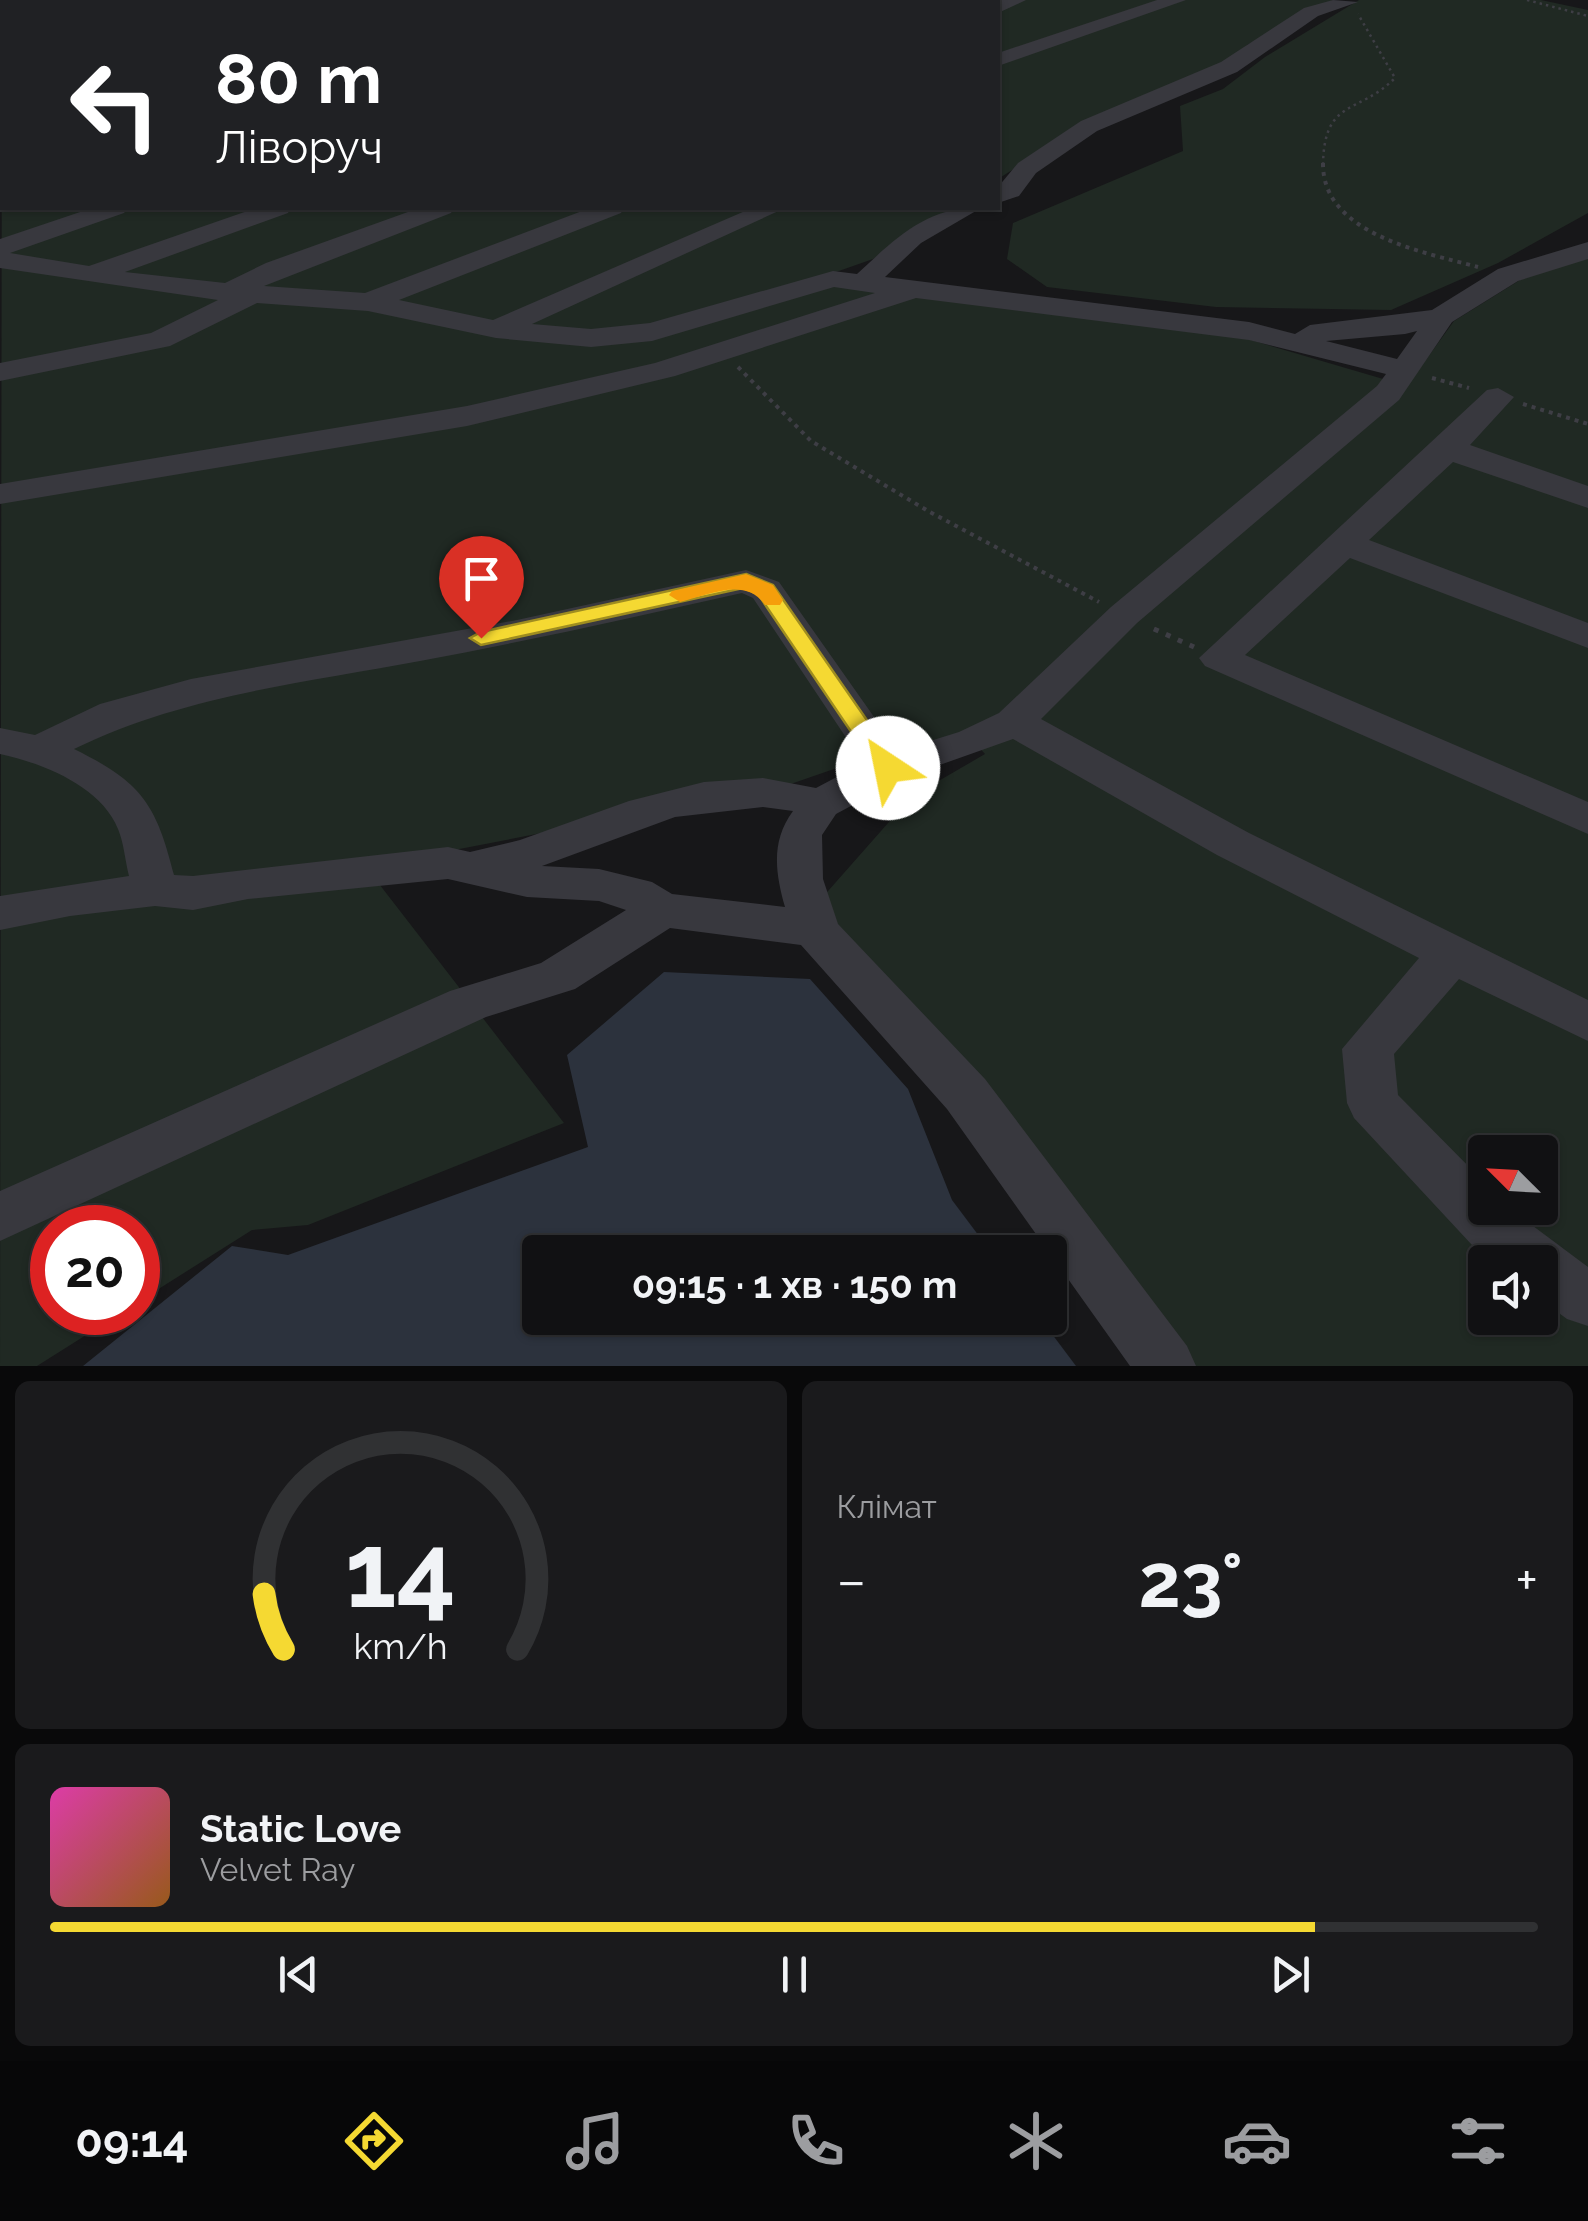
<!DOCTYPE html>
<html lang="uk">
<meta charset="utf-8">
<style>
:root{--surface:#111113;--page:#1a1a1c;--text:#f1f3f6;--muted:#9c9da0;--line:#303133;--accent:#f5d932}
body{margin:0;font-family:Raleway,sans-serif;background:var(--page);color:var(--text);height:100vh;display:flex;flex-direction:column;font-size:38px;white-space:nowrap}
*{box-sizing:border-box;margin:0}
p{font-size:32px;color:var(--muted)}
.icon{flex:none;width:55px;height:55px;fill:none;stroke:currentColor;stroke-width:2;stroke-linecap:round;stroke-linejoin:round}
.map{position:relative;height:1366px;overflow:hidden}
.details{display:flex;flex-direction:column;gap:15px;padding:15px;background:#09090a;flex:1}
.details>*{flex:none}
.banner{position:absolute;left:0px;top:0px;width:1000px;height:210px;box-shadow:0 2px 8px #0004,0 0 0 2px var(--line);background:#202124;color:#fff;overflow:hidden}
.needle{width:65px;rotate:294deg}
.fabs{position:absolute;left:1468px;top:1135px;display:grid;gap:20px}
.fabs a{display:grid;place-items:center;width:90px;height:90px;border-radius:10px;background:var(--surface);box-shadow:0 2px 8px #0004,0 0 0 2px var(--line);font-size:50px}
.speed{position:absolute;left:30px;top:1205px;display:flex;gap:20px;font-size:50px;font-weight:700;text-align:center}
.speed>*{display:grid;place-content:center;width:130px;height:130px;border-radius:50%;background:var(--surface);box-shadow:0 2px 8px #0004,0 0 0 2px var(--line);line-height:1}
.speed .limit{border:15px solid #d22;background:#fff;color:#111}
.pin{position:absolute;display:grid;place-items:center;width:85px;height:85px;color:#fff;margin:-102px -42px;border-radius:50% 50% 50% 0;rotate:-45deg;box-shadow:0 0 10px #0007}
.pin .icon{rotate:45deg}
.me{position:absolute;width:110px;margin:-55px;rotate:326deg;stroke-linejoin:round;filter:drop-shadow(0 0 8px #0008)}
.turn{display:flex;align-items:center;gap:35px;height:210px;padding:0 50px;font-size:45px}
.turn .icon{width:130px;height:130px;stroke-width:2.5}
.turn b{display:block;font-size:70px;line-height:85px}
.big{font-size:75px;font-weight:700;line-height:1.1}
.details .tile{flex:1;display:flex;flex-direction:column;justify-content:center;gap:15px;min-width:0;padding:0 35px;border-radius:15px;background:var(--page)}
.details .dial{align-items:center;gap:0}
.dial svg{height:260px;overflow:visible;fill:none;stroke:var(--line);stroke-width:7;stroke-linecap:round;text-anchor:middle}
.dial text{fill:var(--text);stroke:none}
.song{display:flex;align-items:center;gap:30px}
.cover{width:120px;height:120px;border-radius:15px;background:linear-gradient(135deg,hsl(320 70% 55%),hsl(30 70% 35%))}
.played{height:10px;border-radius:5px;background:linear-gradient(90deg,var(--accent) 85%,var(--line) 85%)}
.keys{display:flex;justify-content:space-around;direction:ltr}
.heat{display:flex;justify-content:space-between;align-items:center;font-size:55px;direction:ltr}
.details .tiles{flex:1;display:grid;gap:15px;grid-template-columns:1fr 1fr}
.tile:last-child{grid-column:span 2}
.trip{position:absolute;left:522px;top:1235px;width:545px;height:100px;border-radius:10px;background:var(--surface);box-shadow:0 2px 8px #0004,0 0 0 2px var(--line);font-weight:700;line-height:100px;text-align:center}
.menu{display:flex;height:160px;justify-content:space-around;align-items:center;background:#070708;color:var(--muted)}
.menu .icon{width:70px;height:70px}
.menu .on{color:var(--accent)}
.menu b{font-size:45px;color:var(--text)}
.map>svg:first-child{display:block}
.green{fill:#202923;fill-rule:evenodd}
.water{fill:#2c323d}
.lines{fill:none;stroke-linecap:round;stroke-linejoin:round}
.path-far2{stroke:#3e3e45;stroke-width:2.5;stroke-dasharray:2.5 4;stroke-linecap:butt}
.path-far1{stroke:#3e3e45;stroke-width:4;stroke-dasharray:4 5;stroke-linecap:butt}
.path{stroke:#3e3e45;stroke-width:5;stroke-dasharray:5 8;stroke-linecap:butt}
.minor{fill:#38383e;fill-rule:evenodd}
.route{fill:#f5d932;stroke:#9f8d20;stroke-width:2.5}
.slow{fill:#f59e0b}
</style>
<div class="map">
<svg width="1588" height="1366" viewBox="0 0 1588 1366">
<rect width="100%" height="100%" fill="#171719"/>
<g class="green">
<path d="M 80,0 L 1333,0 L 1247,45 L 1236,59 L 1086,123 L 998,179 L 998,2 L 70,2 Z"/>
<path d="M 1359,0 L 1541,0 L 1588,10 L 1588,213 L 1498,263 L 1391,310 L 1216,307 L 1047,287 L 1007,259 L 1013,223 L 1183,151 L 1180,106 L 1223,89 L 1265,57 Z"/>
<path d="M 2,19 L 2,208 L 953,208 L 873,259 L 816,279 L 1230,334 L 1407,386 L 1454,321 L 1520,280 L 1588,255 L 1588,1366 L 1183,1366 L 846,950 L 821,899 L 911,797 L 985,754 L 966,733 L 903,758 L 883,752 L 785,786 L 366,867 L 564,1123 L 308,1225 L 252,1230 L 138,1302 L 138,1228 L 52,1228 L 52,1312 L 121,1313 L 37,1366 L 0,1366 ZM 1485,1152 L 1540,1152 L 1540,1208 L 1485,1208 ZM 1485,1262 L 1540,1262 L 1540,1318 L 1485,1318 Z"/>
</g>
<path class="water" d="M 664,972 L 810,979 L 908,1089 L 952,1200 L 991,1252 L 540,1252 L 540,1318 L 1040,1318 L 1076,1366 L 83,1366 L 232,1246 L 288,1255 L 588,1147 L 567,1055 Z"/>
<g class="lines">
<g class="path-far2">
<path d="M 1527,0 L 1588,16"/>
<path d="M 1323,165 C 1324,98 1358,115 1395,78 L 1358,14"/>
</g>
<g class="path-far1">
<path d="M 1323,163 C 1322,234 1423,252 1478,267"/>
<path d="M 738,367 L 811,441 L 928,511 L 1099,602"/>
<path d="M 1432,378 L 1469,388"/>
<path d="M 1523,404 L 1588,424"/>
<path d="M 1154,629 L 1159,631"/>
</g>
<path class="path" d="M 1154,629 L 1194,647"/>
<g class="minor">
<path d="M 999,0 L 1026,0 L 998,13 L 998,2 L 992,2 Z"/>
<path d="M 1157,0 L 1186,0 L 998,66 L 998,53 Z"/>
<path d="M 1333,0 L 1358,2 L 1318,16 L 1237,72 L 1097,131 L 1036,173 L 1019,196 L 998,203 L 998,187 L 1018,163 L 1081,121 L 1221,62 L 1304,8 Z"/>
<path d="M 2,9 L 2,21 L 0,22 L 0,10 Z"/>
<path d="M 2,97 L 2,111 L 0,112 L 0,98 Z"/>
<path d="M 2,184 L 2,200 L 0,201 L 0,185 Z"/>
<path d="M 92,208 L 128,208 L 124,213 L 10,253 L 89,266 L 256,208 L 291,208 L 288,213 L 125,272 L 225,283 L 266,263 L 419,208 L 454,208 L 451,213 L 264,286 L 365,293 L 590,208 L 624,208 L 621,213 L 399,300 L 493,320 L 752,208 L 785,208 L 532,324 L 591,329 L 650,323 L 833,271 L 857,274 C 894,240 928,205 981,208 L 921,243 L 885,277 L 1249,322 L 1295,334 L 1310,325 L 1432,310 L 1498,269 L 1588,242 L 1588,259 L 1518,281 L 1452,322 L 1399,400 L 1137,623 L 1041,719 L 1249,833 L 1588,1000 L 1588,1041 L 1459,979 L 1394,1054 L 1398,1095 L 1485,1183 L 1485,1208 L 1509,1208 L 1588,1267 L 1588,1326 L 1567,1319 L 1540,1299 L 1540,1262 L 1485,1259 L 1354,1118 L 1347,1103 L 1342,1049 L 1419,958 L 1217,855 L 1013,739 L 903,778 L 836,814 L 822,835 L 823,879 L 838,924 L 985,1079 L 1187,1346 L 1196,1366 L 1130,1366 L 947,1109 L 801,945 L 670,928 L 575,989 L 486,1017 L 0,1241 L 0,1191 L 450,991 L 541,963 L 626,910 L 599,901 L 527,897 L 448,879 L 248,899 L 193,910 L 155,906 L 70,916 L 0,930 L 0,896 L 129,876 C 125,861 124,843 118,829 C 101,786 42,763 0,754 L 0,728 L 35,735 L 100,704 L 191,679 L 517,620 L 746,570 L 779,582 L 898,751 L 959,732 L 999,713 L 1111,607 L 1377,386 L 1386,374 L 1249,340 L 916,298 L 675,376 L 467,426 L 0,504 L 0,484 L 467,406 L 655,363 L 875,293 L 834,287 L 652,341 L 591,347 L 496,338 L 368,311 L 257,303 L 170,346 L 0,381 L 0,363 L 151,333 L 218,300 L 0,268 L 0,239 ZM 1417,331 L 1397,359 L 1326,341 L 1405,334 ZM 742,593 L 753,598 L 863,763 L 816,788 L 763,778 L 704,782 L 629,801 L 520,840 L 470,852 L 448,847 L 193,876 L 174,875 C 156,803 141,782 74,749 C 182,696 302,683 420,661 C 528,641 635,617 742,593 ZM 763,807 L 793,811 C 771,841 775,872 785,907 L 672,894 L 652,882 L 599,869 L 542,866 L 675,817 Z"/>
<path d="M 1498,388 L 1514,397 L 1470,445 L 1588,486 L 1588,508 L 1453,462 L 1369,540 L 1588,623 L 1588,648 L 1350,558 L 1245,655 L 1588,802 L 1588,834 L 1205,666 L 1199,658 L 1487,390 Z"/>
</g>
</g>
<path class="route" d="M 746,574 L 773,585 L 896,762 L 900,768 L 896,773 L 879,773 L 758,594 L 743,588 L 481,645 L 470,638 L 481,632 Z"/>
<path class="slow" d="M 746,574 L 773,585 L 783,600 L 780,605 L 765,605 C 746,576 708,595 680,602 L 669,595 L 672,591 Z"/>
</svg>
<div class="fabs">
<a><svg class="needle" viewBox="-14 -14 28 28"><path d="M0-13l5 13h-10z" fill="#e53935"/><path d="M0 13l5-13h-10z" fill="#9c9da0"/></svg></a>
<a><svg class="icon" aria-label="sound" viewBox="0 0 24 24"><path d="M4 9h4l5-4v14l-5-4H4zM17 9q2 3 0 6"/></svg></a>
</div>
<div class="speed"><div class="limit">20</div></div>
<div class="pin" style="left:481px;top:638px;background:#d93025"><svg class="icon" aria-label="arrive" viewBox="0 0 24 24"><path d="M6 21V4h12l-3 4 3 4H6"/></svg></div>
<svg class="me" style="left:888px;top:768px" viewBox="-20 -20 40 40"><circle r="19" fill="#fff"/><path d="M0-13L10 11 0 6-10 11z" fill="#f5d932"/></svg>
<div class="trip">09:15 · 1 хв · 150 m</div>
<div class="banner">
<div class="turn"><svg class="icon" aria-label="left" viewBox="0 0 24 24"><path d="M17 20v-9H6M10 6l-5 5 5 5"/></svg><div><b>80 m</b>Ліворуч</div></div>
</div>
</div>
<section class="details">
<div class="tiles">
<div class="tile dial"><svg viewBox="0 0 100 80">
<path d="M14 69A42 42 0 1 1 86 69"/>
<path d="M14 69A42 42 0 0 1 8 52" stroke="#f5d932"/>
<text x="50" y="56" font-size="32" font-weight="700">14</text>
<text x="50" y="72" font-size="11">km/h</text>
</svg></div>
<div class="tile"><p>Клімат</p>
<div class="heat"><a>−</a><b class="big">23°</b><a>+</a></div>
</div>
<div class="tile">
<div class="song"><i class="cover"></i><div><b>Static Love</b><p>Velvet Ray</p></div></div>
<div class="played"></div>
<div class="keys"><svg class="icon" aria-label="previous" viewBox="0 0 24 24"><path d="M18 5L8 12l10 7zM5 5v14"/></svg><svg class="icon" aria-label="pause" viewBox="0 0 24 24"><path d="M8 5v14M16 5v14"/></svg><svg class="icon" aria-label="next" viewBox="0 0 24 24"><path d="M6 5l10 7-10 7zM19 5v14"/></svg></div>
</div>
</div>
</section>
<nav class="menu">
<b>09:14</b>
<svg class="icon on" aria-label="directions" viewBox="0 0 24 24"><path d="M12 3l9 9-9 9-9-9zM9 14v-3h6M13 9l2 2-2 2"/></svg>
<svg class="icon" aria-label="music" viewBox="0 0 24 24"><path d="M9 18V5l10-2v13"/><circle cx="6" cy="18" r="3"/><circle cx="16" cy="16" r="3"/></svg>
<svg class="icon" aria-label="phone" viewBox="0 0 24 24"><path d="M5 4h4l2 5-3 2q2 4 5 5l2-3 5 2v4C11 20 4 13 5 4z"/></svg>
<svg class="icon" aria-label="climate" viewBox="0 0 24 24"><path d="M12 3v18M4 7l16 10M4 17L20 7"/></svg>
<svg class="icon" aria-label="car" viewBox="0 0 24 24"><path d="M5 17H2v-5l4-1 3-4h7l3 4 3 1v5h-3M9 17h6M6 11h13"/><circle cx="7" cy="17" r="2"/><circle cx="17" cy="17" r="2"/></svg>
<svg class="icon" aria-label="filters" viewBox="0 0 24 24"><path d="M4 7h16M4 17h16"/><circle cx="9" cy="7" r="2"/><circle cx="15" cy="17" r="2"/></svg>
</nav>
